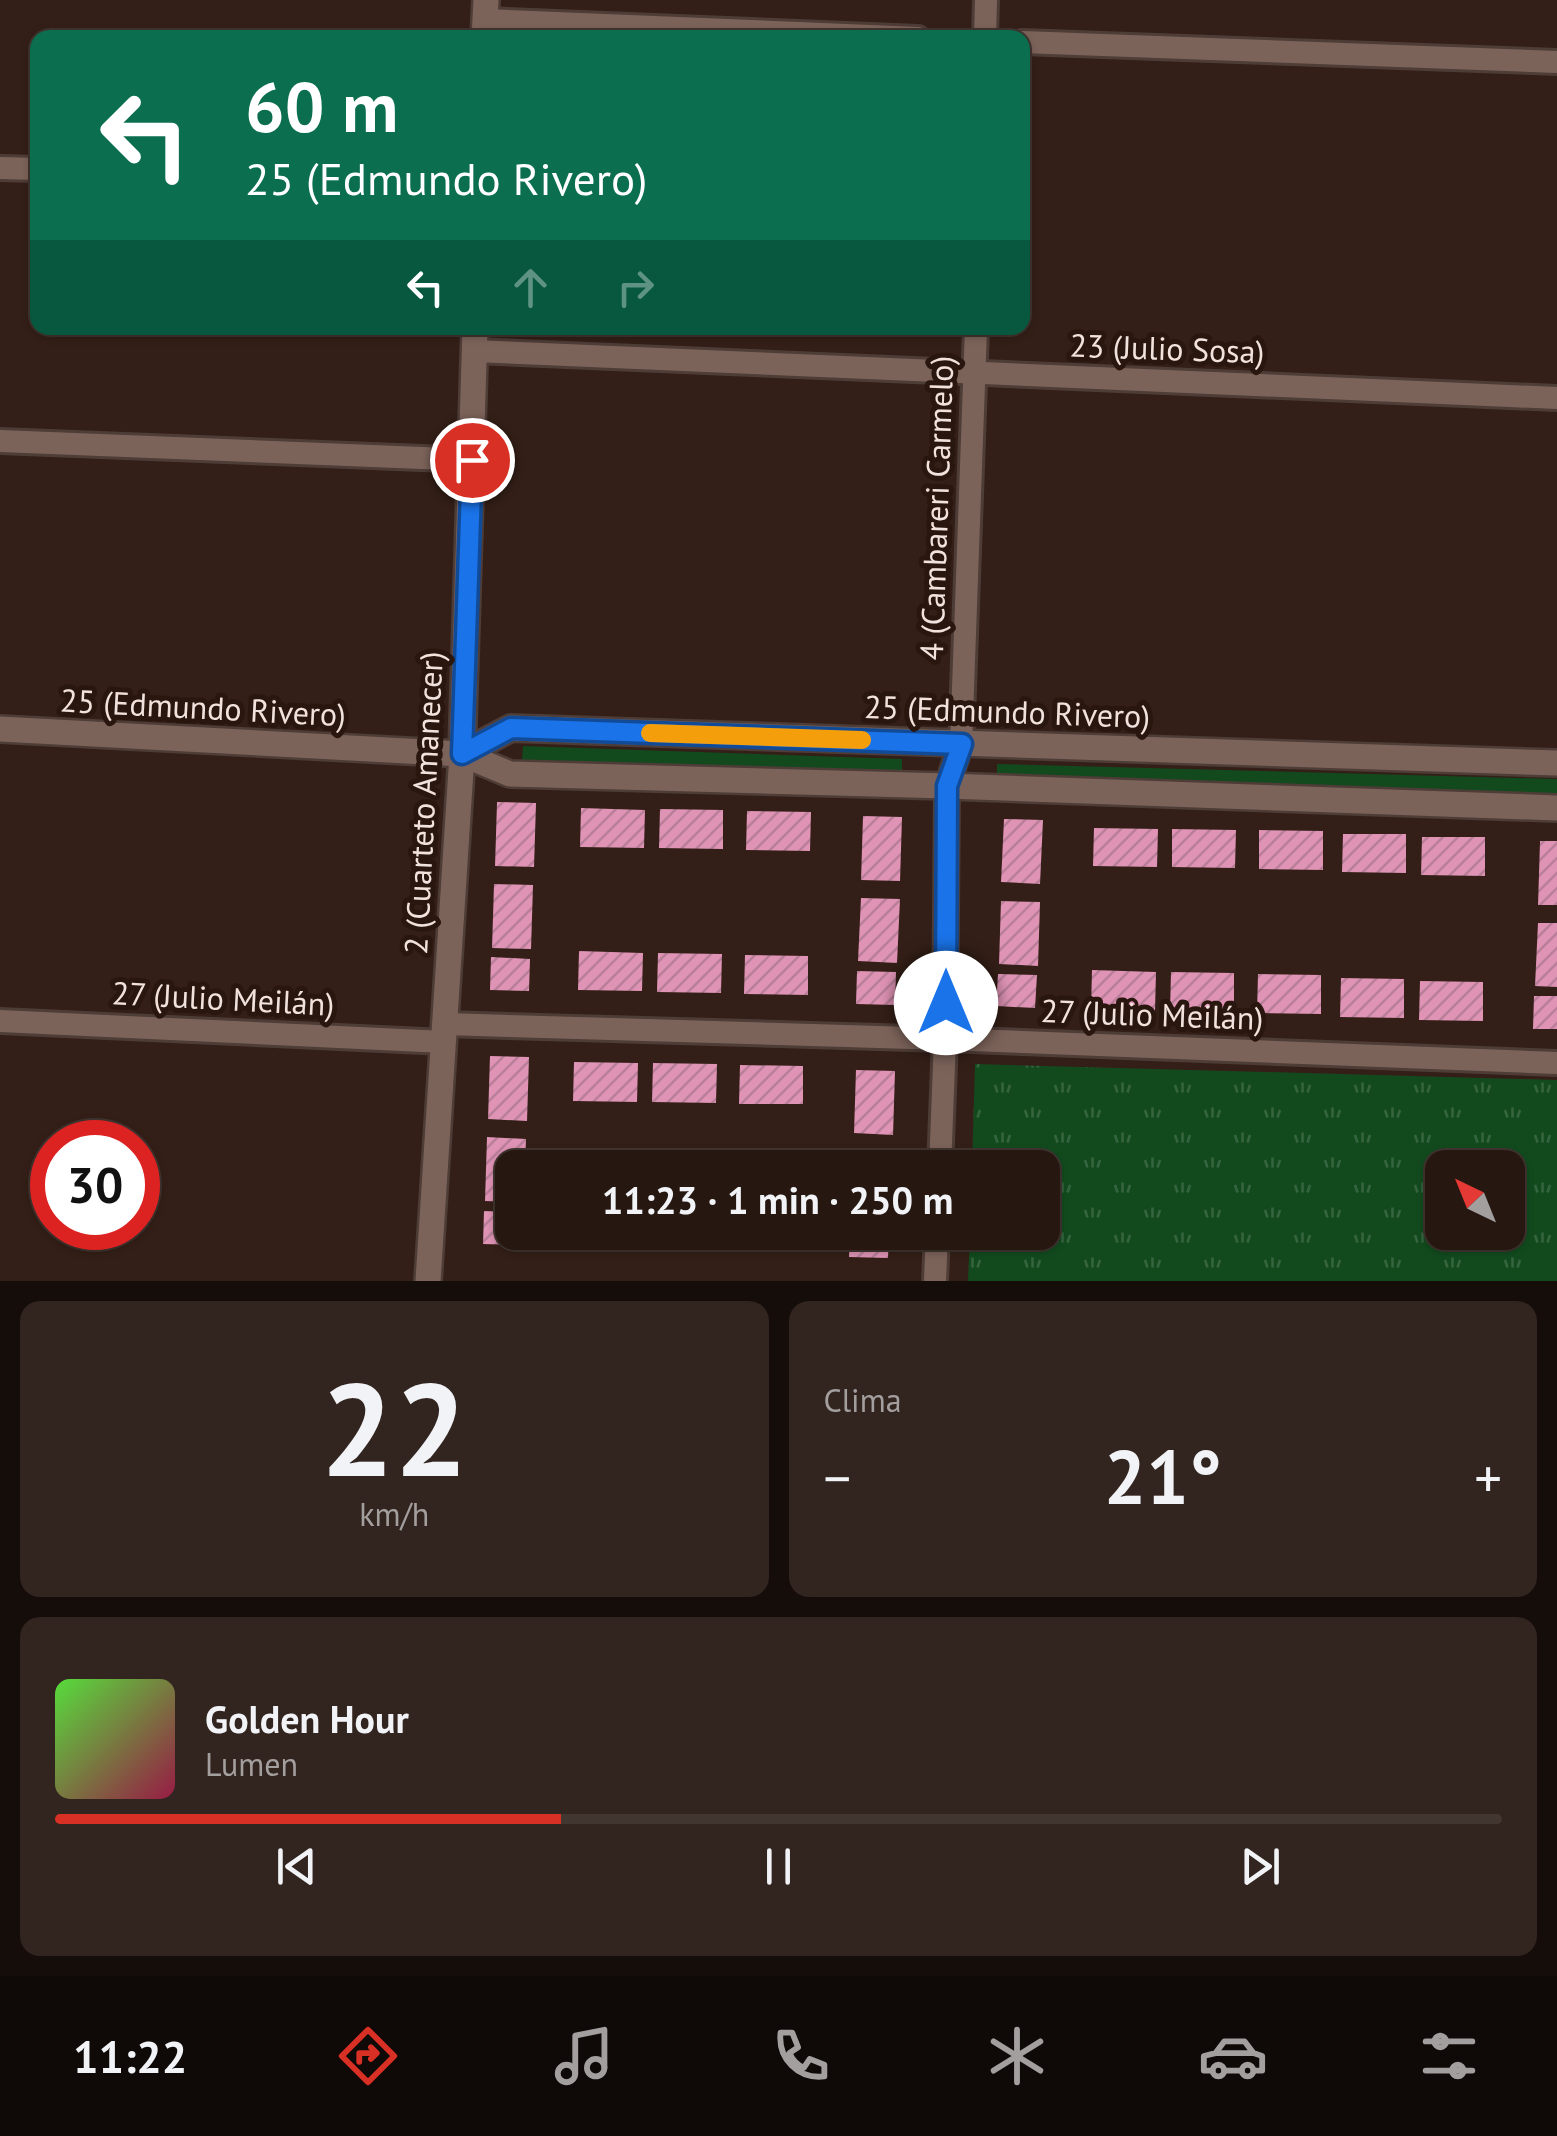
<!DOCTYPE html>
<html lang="es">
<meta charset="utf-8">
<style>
:root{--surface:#261711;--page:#32241f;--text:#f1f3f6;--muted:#a49f9f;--line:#423631;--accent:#d93025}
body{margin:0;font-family:"PT Sans",sans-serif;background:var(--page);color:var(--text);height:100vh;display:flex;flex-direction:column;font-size:38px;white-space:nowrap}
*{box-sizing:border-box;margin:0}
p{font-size:32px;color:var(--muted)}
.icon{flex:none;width:55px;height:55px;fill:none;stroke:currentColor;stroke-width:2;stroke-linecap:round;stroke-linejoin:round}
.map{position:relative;height:1281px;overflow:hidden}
.sheet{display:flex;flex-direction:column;gap:20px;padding:20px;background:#150d09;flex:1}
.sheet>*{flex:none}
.top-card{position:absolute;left:30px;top:30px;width:1000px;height:305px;border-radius:20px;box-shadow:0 2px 8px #0004,0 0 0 2px var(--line);background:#0b6e4f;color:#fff;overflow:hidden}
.needle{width:65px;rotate:317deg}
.buttons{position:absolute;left:1425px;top:1150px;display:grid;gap:20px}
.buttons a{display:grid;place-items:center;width:100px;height:100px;border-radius:20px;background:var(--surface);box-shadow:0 2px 8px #0004,0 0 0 2px var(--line);font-size:50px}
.speed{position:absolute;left:30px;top:1120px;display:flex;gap:20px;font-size:50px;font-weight:700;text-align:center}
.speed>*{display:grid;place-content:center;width:130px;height:130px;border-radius:50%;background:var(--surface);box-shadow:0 2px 8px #0004,0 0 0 2px var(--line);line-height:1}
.speed .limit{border:15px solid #d22;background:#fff;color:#111}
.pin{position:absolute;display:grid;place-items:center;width:85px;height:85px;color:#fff;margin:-42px;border:5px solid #fff;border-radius:50%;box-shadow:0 2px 10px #0007}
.me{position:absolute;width:110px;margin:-55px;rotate:0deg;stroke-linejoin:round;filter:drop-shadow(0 0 8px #0008)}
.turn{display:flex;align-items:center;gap:35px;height:210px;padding:0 50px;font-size:45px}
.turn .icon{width:130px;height:130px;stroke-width:2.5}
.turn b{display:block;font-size:70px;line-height:85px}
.lanes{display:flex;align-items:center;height:95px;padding:0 50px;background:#0003;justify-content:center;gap:50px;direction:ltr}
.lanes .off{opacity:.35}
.big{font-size:75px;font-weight:600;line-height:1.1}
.sheet .tile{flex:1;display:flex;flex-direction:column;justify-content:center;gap:15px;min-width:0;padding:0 35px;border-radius:20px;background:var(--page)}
.sheet .dial{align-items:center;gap:0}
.dial b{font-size:130px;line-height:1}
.song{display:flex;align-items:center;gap:30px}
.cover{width:120px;height:120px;border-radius:15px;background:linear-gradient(135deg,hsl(110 70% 55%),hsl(340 70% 35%))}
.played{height:10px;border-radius:5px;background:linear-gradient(90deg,var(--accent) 35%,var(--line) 35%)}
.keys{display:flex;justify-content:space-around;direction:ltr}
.heat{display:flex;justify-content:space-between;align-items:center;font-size:55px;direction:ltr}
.sheet .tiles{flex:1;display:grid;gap:20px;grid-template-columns:1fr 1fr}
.tile:last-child{grid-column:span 2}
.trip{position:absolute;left:495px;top:1150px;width:565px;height:100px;border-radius:20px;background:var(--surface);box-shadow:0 2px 8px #0004,0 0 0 2px var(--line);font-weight:600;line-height:100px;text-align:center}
.dock{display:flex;height:160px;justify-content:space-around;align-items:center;background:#0f0907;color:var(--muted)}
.dock .icon{width:70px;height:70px}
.dock .current{color:var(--accent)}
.dock b{font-size:45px;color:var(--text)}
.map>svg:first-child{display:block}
.grass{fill:#124a1e}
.park{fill:url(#park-tufts);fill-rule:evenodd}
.building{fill:url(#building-hatch)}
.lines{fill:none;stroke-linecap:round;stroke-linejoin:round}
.minor-casing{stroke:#4e3c37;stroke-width:28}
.tertiary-casing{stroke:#4e3c37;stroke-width:30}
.minor{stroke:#7c635a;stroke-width:22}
.tertiary{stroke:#7c635a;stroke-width:25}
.route-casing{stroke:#114b97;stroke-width:25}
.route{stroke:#1a73e8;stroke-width:18}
.slow{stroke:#f59e0b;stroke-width:18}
.labels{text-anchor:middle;stroke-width:10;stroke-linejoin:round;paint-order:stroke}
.street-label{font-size:32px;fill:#f1e2dd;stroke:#29160e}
</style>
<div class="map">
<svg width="1557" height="1281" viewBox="0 0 1557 1281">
<defs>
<pattern id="park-tufts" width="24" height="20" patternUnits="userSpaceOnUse" patternTransform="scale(2.5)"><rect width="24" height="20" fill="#124a1e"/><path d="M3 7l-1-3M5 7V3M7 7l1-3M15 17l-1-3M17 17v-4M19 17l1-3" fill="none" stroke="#35643e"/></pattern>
<pattern id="building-hatch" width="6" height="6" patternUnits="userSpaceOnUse" patternTransform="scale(2.5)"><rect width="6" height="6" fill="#df93b5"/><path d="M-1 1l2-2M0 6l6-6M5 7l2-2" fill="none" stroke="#b97f98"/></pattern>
</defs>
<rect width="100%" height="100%" fill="#331f17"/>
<g class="grass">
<path d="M 523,746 L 902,759 L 902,775 L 522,761 Z"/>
<path d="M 997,764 L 1557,779 L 1557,795 L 997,779 Z"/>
</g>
<path class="park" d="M 975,1064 L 1557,1080 L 1557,1281 L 968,1281 L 970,1233 L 1042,1232 L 1042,1168 L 972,1167 ZM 1442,1168 L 1508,1168 L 1508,1232 L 1442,1232 Z"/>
<g class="building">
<path d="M 497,802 L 536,803 L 534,867 L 495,866 Z"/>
<path d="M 581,808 L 645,810 L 644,848 L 580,847 Z"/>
<path d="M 660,809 L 723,810 L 723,849 L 659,848 Z"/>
<path d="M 747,811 L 811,812 L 810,851 L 746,850 Z"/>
<path d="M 863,816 L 902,817 L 900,881 L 861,880 Z"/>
<path d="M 1004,819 L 1043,820 L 1040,884 L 1001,882 Z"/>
<path d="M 1094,828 L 1158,829 L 1157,867 L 1093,866 Z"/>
<path d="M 1172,829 L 1236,830 L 1235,868 L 1172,867 Z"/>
<path d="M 1259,830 L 1323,831 L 1323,870 L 1259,869 Z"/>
<path d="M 1343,834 L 1406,834 L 1406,873 L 1342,872 Z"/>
<path d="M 1422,837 L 1485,837 L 1485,876 L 1421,875 Z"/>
<path d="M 1540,841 L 1557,841 L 1557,905 L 1538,905 Z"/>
<path d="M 494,884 L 533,885 L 531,949 L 492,948 Z"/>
<path d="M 861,898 L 900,899 L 897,963 L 858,961 Z"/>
<path d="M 1001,901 L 1040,902 L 1038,966 L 999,964 Z"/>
<path d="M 1538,923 L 1557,923 L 1557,987 L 1535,986 Z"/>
<path d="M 579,951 L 643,953 L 642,991 L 578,990 Z"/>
<path d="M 658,953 L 722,954 L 721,993 L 657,992 Z"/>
<path d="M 745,955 L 808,956 L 808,995 L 744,994 Z"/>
<path d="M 491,957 L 530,959 L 529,991 L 490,990 Z"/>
<path d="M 1092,970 L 1156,972 L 1155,1011 L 1091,1009 Z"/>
<path d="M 857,971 L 896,972 L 895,1005 L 856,1004 Z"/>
<path d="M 1171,972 L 1234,973 L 1234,1012 L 1170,1011 Z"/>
<path d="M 998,974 L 1037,975 L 1035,1008 L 996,1006 Z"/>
<path d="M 1258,974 L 1321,975 L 1321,1014 L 1257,1013 Z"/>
<path d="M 1341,978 L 1404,979 L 1404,1018 L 1340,1017 Z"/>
<path d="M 1420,981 L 1483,982 L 1483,1021 L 1419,1020 Z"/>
<path d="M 1534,996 L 1557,996 L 1557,1029 L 1533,1029 Z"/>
<path d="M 490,1056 L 529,1057 L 527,1121 L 488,1119 Z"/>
<path d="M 574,1062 L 638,1063 L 637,1102 L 573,1101 Z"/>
<path d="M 653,1063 L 717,1064 L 716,1103 L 652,1102 Z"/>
<path d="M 740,1065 L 803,1066 L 803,1104 L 739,1104 Z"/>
<path d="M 856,1070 L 895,1071 L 893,1135 L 854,1133 Z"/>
<path d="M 487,1137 L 526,1139 L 525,1168 L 512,1168 L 512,1202 L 485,1201 Z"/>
<path d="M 854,1151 L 893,1153 L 892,1168 L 853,1168 Z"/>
<path d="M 484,1211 L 512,1212 L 512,1232 L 522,1232 L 522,1245 L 483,1244 Z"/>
<path d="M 572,1232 L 635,1232 L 635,1245 L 571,1244 Z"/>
<path d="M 651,1232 L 714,1232 L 714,1246 L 650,1245 Z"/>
<path d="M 738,1232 L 801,1232 L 801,1249 L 737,1248 Z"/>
<path d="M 850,1232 L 889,1232 L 888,1258 L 849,1257 Z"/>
</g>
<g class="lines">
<g class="minor-casing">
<g id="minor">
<path d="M 485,20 L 918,38"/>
<path d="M 985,38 L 986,0"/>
<path d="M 1022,42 L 1557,62"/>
<path d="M 0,168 L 38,169"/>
<path d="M 475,351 L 1557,398"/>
<path d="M 0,441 L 472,460"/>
<path d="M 0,1021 L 444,1042"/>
<path d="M 445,1024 L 945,1039 L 1557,1063"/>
<path d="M 940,1168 L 945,1039 L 947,786 L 961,744 L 976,328"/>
<path d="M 935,1281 L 937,1232"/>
</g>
</g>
<g class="tertiary-casing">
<g id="tertiary">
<path d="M 484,38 L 486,0"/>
<path d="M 0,729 L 462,754 L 510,774 L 947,786 L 1557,808"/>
<path d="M 462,754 L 511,728 L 1557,763"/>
<path d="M 428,1281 L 462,754 L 475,328"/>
</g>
</g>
<use href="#minor" class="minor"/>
<use href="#tertiary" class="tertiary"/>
</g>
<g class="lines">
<g class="route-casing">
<path id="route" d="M 472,460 L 462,754 L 511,728 L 962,744 L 947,786 L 946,1003"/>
</g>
<use href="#route" class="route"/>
<path class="slow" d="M 650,733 L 862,740"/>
</g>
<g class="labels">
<g class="street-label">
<text transform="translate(1167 349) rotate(2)" y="11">23 (Julio Sosa)</text>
<text transform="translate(937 508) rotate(-88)" y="11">4 (Cambareri Carmelo)</text>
<text transform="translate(203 708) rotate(3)" y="11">25 (Edmundo Rivero)</text>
<text transform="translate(1007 712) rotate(2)" y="11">25 (Edmundo Rivero)</text>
<text transform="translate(424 803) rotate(-87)" y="11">2 (Cuarteto Amanecer)</text>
<text transform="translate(223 999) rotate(3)" y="11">27 (Julio Meilán)</text>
<text transform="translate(1152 1015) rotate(2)" y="11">27 (Julio Meilán)</text>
</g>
</g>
</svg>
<div class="buttons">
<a><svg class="needle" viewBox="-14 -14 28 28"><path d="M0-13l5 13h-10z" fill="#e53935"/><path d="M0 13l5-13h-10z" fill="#a49f9f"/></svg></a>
</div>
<div class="speed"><div class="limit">30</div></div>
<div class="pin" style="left:472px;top:460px;background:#d93025"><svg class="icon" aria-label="arrive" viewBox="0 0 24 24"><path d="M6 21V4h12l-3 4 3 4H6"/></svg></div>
<svg class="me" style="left:946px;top:1003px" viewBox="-20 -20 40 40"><circle r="19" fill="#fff"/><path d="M0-13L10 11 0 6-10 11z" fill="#1a73e8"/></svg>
<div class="trip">11:23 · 1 min · 250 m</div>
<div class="top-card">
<div class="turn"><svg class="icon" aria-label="left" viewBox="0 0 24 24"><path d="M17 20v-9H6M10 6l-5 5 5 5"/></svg><div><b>60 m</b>25 (Edmundo Rivero)</div></div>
<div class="lanes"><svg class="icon" aria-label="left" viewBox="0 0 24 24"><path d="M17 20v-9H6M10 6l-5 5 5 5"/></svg><svg class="icon off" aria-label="ahead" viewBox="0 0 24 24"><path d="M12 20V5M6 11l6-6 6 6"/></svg><svg class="icon off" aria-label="right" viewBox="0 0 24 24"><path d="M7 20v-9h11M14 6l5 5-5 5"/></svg></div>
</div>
</div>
<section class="sheet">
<div class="tiles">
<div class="tile dial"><b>22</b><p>km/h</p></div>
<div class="tile"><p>Clima</p>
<div class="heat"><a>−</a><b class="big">21°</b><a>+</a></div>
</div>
<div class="tile">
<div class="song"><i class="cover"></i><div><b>Golden Hour</b><p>Lumen</p></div></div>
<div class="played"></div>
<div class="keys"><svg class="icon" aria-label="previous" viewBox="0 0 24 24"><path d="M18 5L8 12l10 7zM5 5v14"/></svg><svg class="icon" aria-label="pause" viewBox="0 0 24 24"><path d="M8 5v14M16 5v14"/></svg><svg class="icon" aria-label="next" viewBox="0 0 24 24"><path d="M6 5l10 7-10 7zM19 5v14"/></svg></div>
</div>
</div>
</section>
<nav class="dock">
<b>11:22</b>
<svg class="icon current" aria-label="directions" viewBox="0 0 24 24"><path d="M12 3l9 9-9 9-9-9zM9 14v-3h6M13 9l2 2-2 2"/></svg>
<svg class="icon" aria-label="music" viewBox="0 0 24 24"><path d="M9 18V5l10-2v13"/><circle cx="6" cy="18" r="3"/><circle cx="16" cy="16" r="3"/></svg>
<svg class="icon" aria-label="phone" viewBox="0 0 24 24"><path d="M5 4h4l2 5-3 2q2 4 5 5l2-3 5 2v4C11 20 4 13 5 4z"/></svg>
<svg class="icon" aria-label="climate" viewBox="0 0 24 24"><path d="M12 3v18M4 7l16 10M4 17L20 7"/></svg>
<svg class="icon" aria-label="car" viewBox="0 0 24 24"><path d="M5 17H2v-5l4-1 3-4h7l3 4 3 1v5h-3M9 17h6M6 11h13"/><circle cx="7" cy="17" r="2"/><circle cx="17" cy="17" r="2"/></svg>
<svg class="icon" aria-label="filters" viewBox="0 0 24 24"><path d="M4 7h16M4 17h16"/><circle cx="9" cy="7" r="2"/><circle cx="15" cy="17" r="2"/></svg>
</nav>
